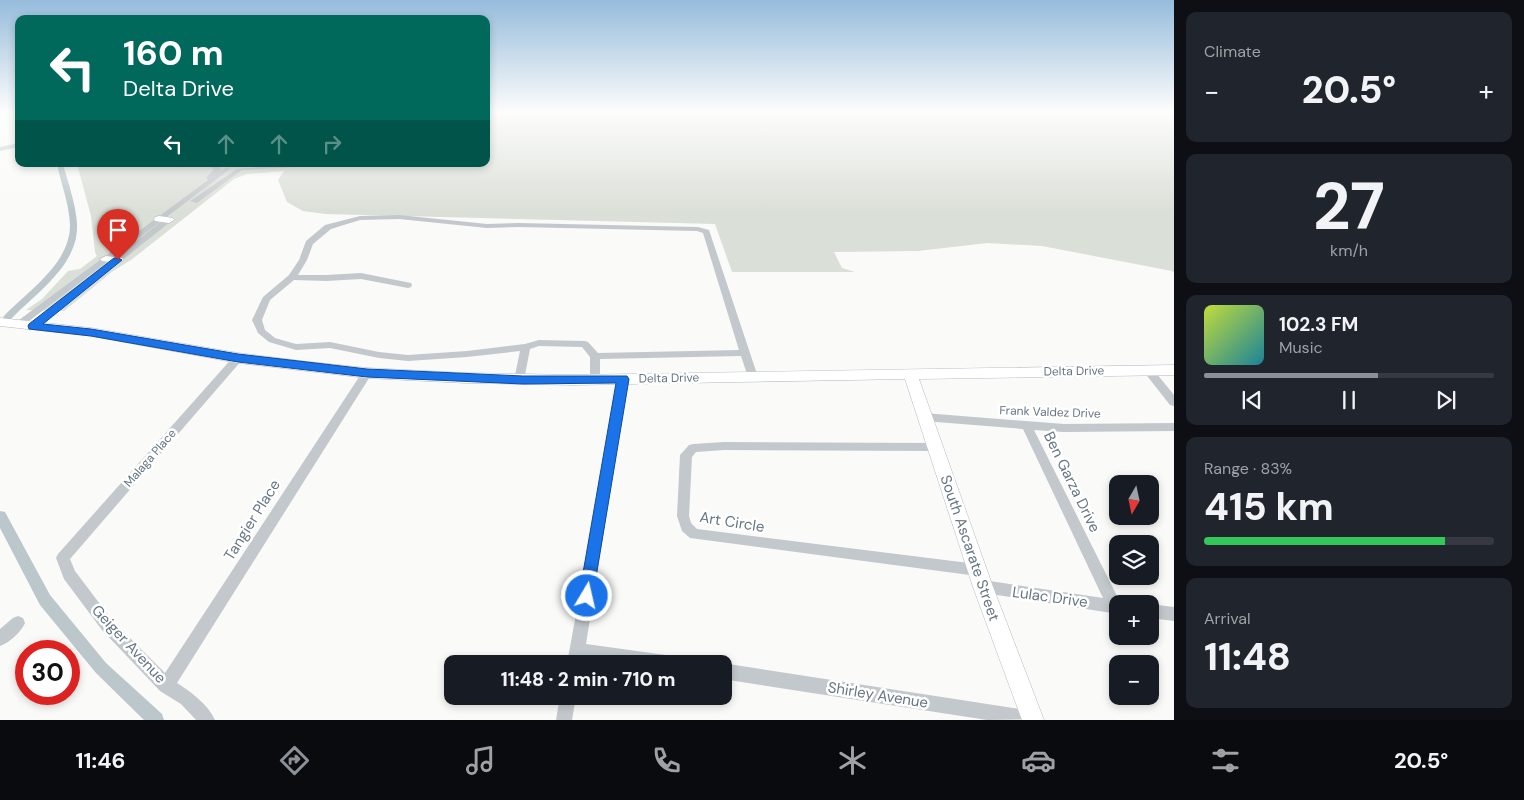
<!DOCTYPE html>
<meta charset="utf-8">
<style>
:root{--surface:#171b24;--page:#20242c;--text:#f1f3f6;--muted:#9ea1a6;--line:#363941;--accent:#8c9099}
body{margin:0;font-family:"DM Sans",sans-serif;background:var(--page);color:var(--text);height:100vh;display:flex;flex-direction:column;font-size:19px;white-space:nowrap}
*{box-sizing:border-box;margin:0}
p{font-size:16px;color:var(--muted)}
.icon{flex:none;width:28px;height:28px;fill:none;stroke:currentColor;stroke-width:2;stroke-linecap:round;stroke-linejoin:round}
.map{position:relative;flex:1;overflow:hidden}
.side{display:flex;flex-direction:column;gap:12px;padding:12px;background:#0d0f14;width:350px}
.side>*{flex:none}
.guide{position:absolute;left:15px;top:15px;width:475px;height:152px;border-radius:10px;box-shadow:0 2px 8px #0003;background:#00695c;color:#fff;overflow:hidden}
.needle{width:32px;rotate:189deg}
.fabs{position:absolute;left:1109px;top:475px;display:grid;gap:10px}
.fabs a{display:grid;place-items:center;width:50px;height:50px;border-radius:10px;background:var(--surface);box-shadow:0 2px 8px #0003;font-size:25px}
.speed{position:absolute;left:15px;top:640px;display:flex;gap:10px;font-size:25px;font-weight:700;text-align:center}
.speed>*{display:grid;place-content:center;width:65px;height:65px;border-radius:50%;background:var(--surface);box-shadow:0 2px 8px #0003;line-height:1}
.speed .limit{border:8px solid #d22;background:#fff;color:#111}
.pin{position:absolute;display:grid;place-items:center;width:42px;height:42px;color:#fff;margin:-51px -21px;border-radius:50% 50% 50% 0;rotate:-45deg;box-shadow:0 0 5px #0007}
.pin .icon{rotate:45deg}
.me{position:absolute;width:55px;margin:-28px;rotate:9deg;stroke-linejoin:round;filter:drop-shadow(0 0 4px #0008)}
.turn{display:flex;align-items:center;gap:18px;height:105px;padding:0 25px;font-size:22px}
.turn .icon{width:65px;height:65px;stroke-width:2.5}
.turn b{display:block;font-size:35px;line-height:42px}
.lanes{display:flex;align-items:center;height:48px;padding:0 25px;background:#0003;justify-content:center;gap:25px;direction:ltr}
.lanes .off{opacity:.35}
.big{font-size:38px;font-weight:800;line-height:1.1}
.side .widget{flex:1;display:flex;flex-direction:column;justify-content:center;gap:8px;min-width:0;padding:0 18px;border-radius:10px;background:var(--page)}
.side .dial{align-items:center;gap:0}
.dial b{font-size:65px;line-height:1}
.song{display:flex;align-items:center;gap:15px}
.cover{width:60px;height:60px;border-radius:8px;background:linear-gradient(135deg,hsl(70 70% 55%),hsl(190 70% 35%))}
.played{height:5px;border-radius:2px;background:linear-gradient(90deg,var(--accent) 60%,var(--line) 60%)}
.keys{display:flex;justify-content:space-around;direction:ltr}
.heat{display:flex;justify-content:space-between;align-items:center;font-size:28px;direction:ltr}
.charge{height:8px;border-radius:4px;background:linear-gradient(90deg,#34c759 83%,var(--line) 0)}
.trip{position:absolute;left:444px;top:655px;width:288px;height:50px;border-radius:10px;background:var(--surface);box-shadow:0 2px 8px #0003;font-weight:800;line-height:50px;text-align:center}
.menu{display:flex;height:80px;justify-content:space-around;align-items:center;background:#090b0e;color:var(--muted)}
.menu .icon{width:35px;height:35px}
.menu .on{color:var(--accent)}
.menu b{font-size:22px;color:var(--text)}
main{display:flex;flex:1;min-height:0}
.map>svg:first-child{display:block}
.green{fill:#dadfd7}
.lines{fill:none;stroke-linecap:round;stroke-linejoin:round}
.canal{fill:#bbc7cb;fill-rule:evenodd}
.secondary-casing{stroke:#b3babf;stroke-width:1}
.street{fill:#c3c8cc;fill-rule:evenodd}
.secondary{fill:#fff;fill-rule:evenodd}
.route{fill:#1a73e8;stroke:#114b97}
.labels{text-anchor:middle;stroke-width:5;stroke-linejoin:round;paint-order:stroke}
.street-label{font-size:12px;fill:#657683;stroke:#fff}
.near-street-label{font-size:15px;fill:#657683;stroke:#fff}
</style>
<main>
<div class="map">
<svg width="1174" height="720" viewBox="0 0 1174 720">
<rect width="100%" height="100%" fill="#fafaf8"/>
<path class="green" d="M 486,112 L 1174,112 L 1174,273 L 1172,271 L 1042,246 L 987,243 L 918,251 L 834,252 L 842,268 L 855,272 L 732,272 L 715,224 L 326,214 L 303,211 L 287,202 L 278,180 L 284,171 L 247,174 L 234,179 L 131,260 L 113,271 L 64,311 L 26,310 L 42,299 L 68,271 L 80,269 L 97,256 L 95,252 L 91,216 L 77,164 L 486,164 Z"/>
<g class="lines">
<g class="canal">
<path d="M 19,143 L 19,147 L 0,151 L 0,147 Z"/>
<path d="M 57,164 L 63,164 C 68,183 76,204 77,224 C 79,265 36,293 11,319 L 5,319 L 3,317 L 5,315 C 29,290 71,263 70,224 C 69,203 61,184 57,164 Z"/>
<path d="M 0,511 L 5,512 L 50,595 L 106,663 L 162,714 L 164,720 L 144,720 L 96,673 L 40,605 L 0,528 Z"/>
</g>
<g class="secondary-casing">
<g id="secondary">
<path d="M 159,216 L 173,218 L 174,220 L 169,223 L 155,221 L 154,219 L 155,217 Z"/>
<path d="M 106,256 L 122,258 L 124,260 L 118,263 L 102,261 L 100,259 Z"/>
<path d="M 0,318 L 91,328 L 238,353 L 310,362 L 367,368 L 466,373 L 574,375 L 1174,365 L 1174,375 L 919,379 L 993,587 L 1044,720 L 1022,720 L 973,587 L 905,379 L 574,385 L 466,383 L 367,378 L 238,363 L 91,336 L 0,326 Z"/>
</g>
</g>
<g class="street">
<path d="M 205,164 C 211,164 217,164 221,169 L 219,172 L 227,167 L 230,169 L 21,327 L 15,327 L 13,325 L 15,323 L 208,180 L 206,178 L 214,169 Z"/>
<path d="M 288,164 L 315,164 L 312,166 L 242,170 L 197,203 L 190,201 L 237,169 Z"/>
<path d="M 399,215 L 487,224 L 519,223 L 698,227 L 709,230 L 758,377 L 757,380 L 749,380 L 741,356 L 600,359 L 600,380 L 595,384 L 590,380 L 590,357 L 582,347 L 539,346 L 530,349 L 524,380 L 519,384 L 514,380 L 520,351 L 467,357 L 408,361 L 379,358 L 330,348 L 296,350 L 269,342 L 258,333 L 252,320 L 263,297 L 289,275 L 299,260 L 306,241 L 325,225 L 360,216 ZM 399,219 L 487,228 L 519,227 L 697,231 L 703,233 L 739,350 L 598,353 L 588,342 L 585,341 L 539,340 L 525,344 L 467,351 L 408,355 L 379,352 L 330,342 L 296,344 L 275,338 L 265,330 L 262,320 L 270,300 L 294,280 L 326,281 L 361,279 L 408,288 L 411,287 L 412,285 L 411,283 L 361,273 L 326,275 L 298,275 L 307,260 L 313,244 L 331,229 L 360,220 Z"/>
<path d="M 163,220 L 166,220 L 170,222 L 36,329 L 30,329 L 28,327 L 30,325 Z"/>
<path d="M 238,355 L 243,358 L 242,360 L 70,559 L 75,571 L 112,620 L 165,673 L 363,371 L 371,371 L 372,373 L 371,375 L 177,683 C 191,692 208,704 215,720 L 196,720 L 181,704 L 160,691 L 102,630 L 64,579 L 56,558 L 58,554 L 234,356 Z"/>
<path d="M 1148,367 L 1152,368 L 1174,395 L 1174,406 L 1170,405 L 1144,372 L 1143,370 Z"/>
<path d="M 623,375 L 628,379 L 586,644 L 673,656 L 678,659 L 681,664 L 620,664 L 584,658 L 583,664 L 567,664 L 618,379 Z"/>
<path d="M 924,413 L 1064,424 L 1174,423 L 1174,431 L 1064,432 L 1034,430 L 1119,600 L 1123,602 L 1124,604 L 1118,604 L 1118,614 L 978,592 L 976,587 L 978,582 L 983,580 L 1103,598 L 1023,429 L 924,421 L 920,420 L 919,417 L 920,414 Z"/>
<path d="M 724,442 L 935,443 L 939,444 L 941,447 L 939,450 L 935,451 L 724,450 L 696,452 L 692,457 L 689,516 L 691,523 L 697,529 L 977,564 L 982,566 L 984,570 L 982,574 L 977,576 L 690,538 L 682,531 L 677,516 L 680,455 L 689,445 L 693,444 Z"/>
<path d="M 1150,604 L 1174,607 L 1174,621 L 1150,618 Z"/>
<path d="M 18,616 L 23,618 L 25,623 C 21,632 9,643 0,646 L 0,629 L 13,618 Z"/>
<path d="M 722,663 L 1033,711 L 1039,713 L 1041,719 L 987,720 L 722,679 Z"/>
<path d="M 560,696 L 576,696 L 572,720 L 556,720 Z"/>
</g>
<use href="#secondary" class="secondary"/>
</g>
<linearGradient id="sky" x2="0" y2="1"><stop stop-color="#96bcdc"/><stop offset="0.53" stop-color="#fdfdfc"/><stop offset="1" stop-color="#fdfdfc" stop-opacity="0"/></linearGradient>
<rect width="1174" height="212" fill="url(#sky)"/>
<path class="route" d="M 114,258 L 118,258 L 122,260 L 43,324 L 91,329 L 238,354 L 367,369 L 523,376 L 627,376 L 629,379 L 592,601 L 587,603 L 581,601 L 579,596 L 616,383 L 523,384 L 367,377 L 238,362 L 91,336 L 29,329 L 28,326 L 29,324 Z"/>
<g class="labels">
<g class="street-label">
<text transform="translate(1074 371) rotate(-1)" y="4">Delta Drive</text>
<text transform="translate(669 378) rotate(-1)" y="4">Delta Drive</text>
<text transform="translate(1050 412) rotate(2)" y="4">Frank Valdez Drive</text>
<text transform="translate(150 458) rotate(-49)" y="4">Malaga Place</text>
</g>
<g class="near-street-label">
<text transform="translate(1072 482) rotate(64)" y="5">Ben Garza Drive</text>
<text transform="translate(252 520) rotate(-58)" y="5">Tangier Place</text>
<text transform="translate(732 522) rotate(9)" y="5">Art Circle</text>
<text transform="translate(970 548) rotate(71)" y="5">South Ascarate Street</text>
<text transform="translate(1050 597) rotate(8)" y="5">Lulac Drive</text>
<text transform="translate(129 644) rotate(47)" y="5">Geiger Avenue</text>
<text transform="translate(878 695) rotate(9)" y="5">Shirley Avenue</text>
</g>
</g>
</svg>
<div class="fabs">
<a><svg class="needle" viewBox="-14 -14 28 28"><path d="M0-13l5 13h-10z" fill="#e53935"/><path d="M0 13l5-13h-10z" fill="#9ea1a6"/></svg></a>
<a><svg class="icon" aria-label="layers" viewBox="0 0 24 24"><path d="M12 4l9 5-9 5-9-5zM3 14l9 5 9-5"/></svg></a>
<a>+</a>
<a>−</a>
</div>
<div class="speed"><div class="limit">30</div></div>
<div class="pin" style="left:118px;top:260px;background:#d93025"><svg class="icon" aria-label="arrive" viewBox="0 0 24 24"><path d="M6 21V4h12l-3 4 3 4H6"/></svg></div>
<svg class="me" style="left:587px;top:596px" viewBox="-20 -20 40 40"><circle r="17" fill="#1a73e8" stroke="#fff" stroke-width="3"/><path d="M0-11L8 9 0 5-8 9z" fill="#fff"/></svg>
<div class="trip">11:48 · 2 min · 710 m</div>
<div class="guide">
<div class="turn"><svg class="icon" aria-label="left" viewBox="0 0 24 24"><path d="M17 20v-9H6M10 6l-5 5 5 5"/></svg><div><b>160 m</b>Delta Drive</div></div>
<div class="lanes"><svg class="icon" aria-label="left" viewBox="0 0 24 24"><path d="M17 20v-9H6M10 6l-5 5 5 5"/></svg><svg class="icon off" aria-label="ahead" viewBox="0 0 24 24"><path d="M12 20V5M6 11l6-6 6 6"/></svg><svg class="icon off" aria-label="ahead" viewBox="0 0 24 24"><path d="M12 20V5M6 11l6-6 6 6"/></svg><svg class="icon off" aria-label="right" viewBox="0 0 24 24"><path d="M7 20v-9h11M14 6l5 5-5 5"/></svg></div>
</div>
</div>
<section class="side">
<div class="widget"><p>Climate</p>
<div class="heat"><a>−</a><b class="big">20.5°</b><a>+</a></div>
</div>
<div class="widget dial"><b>27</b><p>km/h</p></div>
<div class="widget">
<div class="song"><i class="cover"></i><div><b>102.3 FM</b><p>Music</p></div></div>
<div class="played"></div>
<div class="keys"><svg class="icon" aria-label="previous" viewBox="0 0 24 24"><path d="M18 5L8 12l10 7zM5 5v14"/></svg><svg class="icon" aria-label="pause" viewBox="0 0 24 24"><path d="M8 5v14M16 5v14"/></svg><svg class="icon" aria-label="next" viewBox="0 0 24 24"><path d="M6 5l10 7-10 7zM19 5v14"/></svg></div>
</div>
<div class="widget"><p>Range · 83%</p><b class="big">415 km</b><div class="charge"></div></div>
<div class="widget"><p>Arrival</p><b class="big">11:48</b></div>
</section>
</main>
<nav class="menu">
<b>11:46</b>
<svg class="icon on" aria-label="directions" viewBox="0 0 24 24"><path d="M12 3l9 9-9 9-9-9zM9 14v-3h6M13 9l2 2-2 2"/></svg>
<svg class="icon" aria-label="music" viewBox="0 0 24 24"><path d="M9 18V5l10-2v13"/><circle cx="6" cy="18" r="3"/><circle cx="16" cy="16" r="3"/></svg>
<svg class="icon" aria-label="phone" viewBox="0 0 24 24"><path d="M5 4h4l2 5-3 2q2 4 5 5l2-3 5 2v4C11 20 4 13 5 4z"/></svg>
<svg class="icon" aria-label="climate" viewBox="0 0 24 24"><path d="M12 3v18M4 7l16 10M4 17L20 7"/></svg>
<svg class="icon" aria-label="car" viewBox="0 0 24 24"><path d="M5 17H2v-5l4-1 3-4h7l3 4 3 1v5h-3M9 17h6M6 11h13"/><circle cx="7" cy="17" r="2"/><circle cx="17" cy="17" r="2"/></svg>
<svg class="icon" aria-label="filters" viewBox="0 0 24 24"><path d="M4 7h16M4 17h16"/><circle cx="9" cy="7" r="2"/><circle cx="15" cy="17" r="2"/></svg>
<b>20.5°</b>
</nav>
